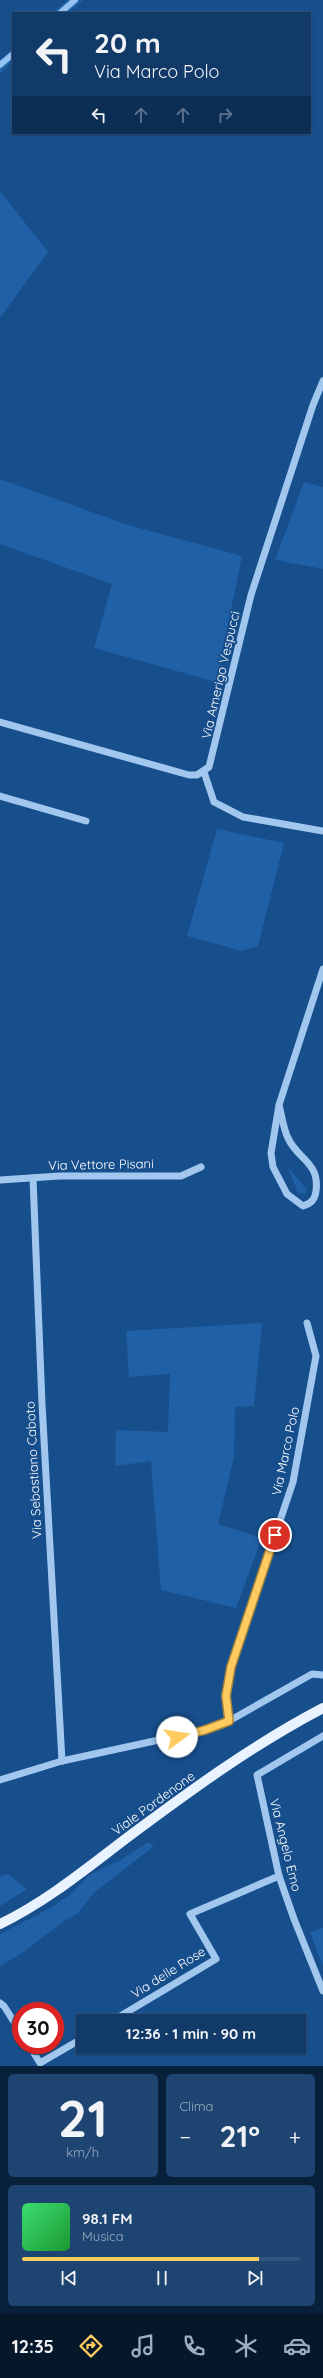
<!DOCTYPE html>
<html lang="it">
<meta charset="utf-8">
<style>
:root{--surface:#113a69;--page:#1e4571;--text:#f1f3f6;--muted:#9cadc0;--line:#30547d;--accent:#ffcb5f}
body{margin:0;font-family:Quicksand,sans-serif;background:var(--page);color:var(--text);height:100vh;display:flex;flex-direction:column;font-size:15px;white-space:nowrap}
*{box-sizing:border-box;margin:0}
p{font-size:13px;color:var(--muted)}
.icon{flex:none;width:22px;height:22px;fill:none;stroke:currentColor;stroke-width:2;stroke-linecap:round;stroke-linejoin:round}
.map{position:relative;height:2066px;overflow:hidden}
.details{display:flex;flex-direction:column;gap:8px;padding:8px;background:#09203a;flex:1}
.details>*{flex:none}
.banner{position:absolute;left:12px;top:12px;width:299px;height:122px;border-radius:0px;box-shadow:0 1px 3px #0004,0 0 0 1px var(--line);background:#113a69;color:var(--text);overflow:hidden}
.speed{position:absolute;left:12px;top:2002px;display:flex;gap:8px;font-size:20px;font-weight:700;text-align:center}
.speed>*{display:grid;place-content:center;width:52px;height:52px;border-radius:50%;background:var(--surface);box-shadow:0 1px 3px #0004,0 0 0 1px var(--line);line-height:1}
.speed .limit{border:6px solid #d22;background:#fff;color:#111}
.pin{position:absolute;display:grid;place-items:center;width:34px;height:34px;color:#fff;margin:-17px;border:2px solid #fff;border-radius:50%;box-shadow:0 1px 4px #0007}
.me{position:absolute;width:44px;margin:-22px;rotate:76deg;stroke-linejoin:round;filter:drop-shadow(0 0 3px #0008)}
.turn{display:flex;align-items:center;gap:14px;height:84px;padding:0 16px;font-size:18px}
.turn .icon{width:52px;height:52px;stroke-width:2.5}
.turn b{display:block;font-size:28px;line-height:34px}
.lanes{display:flex;align-items:center;height:38px;padding:0 16px;background:#0003;justify-content:center;gap:20px;direction:ltr}
.lanes .off{opacity:.35}
.big{font-size:30px;font-weight:700;line-height:1.1}
.details .widget{flex:1;display:flex;flex-direction:column;justify-content:center;gap:6px;min-width:0;padding:0 14px;border-radius:6px;background:var(--page)}
.details .dial{align-items:center;gap:0}
.dial b{font-size:52px;line-height:1}
.song{display:flex;align-items:center;gap:12px}
.cover{width:48px;height:48px;border-radius:6px;background:linear-gradient(135deg,hsl(140 70% 55%),hsl(130 70% 35%))}
.played{height:4px;border-radius:2px;background:linear-gradient(90deg,var(--accent) 85%,var(--line) 85%)}
.keys{display:flex;justify-content:space-around;direction:ltr}
.heat{display:flex;justify-content:space-between;align-items:center;font-size:22px;direction:ltr}
.details .tiles{flex:1;display:grid;gap:8px;grid-template-columns:1fr 1fr}
.widget:last-child{grid-column:span 2}
.trip{position:absolute;left:76px;top:2014px;width:230px;height:40px;border-radius:0px;background:var(--surface);box-shadow:0 1px 3px #0004,0 0 0 1px var(--line);font-weight:700;line-height:40px;text-align:center}
.dock{display:flex;height:64px;justify-content:space-around;align-items:center;background:#07172a;color:var(--muted)}
.dock .icon{width:28px;height:28px}
.dock .selected{color:var(--accent)}
.dock b{font-size:18px;color:var(--text)}
.map>svg:first-child{display:block}
.green{fill:#2060a6}
.lines{fill:none;stroke-linecap:round;stroke-linejoin:round}
.stream{stroke:#94c2f1;stroke-width:6}
.minor{stroke:#a1c7ef;stroke-width:7}
.major{stroke:#e9f2ff;stroke-width:10}
.route-casing{stroke:#a6843e;stroke-width:10}
.route{stroke:#ffcb5f;stroke-width:7}
.labels{text-anchor:middle;stroke-width:4;stroke-linejoin:round;paint-order:stroke}
.street-label{font-size:13px;fill:#fff;stroke:#174e8c}
</style>
<div class="map">
<svg width="323" height="2066" viewBox="0 0 323 2066">
<rect width="100%" height="100%" fill="#174e8c"/>
<g class="green">
<path d="M 67,0 L 83,0 L 68,13 L 52,13 Z"/>
<path d="M 13,48 L 13,60 L 0,74 L 0,60 Z"/>
<path d="M 0,191 L 48,252 L 0,318 Z"/>
<path d="M 0,479 L 128,525 L 242,556 L 216,682 L 94,648 L 112,584 L 0,544 Z"/>
<path d="M 304,482 L 323,487 L 323,569 L 275,560 Z"/>
<path d="M 217,829 L 284,843 L 258,946 L 242,951 L 187,936 Z"/>
<path d="M 288,1168 L 307,1189 L 305,1194 L 298,1193 Z"/>
<path d="M 262,1323 L 254,1406 L 235,1407 L 234,1457 L 218,1524 L 262,1538 L 236,1608 L 161,1590 L 151,1461 L 115,1466 L 116,1430 L 168,1432 L 170,1374 L 129,1377 L 126,1331 Z"/>
<path d="M 148,1842 L 154,1846 L 95,1892 L 77,1914 L 67,1919 L 25,1951 L 0,1966 L 0,1934 L 52,1907 L 72,1893 L 88,1876 L 115,1862 L 116,1863 Z"/>
<path d="M 8,1874 L 27,1889 L 0,1906 L 0,1876 Z"/>
<path d="M 323,1928 L 323,1966 L 310,1932 Z"/>
</g>
<g class="lines">
<g class="stream">
<path d="M 60,13 L 75,0"/>
<path d="M 0,65 L 13,54"/>
</g>
<g class="minor">
<path d="M 0,722 L 189,775 L 197,775 L 209,767 L 251,595 L 313,405 L 323,381"/>
<path d="M 204,772 L 214,802 L 243,817 L 323,831"/>
<path d="M 0,796 L 86,821"/>
<path d="M 279,1105 C 282,1116 283,1128 288,1138 C 297,1159 320,1162 316,1191 C 315,1199 312,1203 303,1206 L 287,1194 L 273,1167 L 271,1153 L 279,1105 L 323,969"/>
<path d="M 33,1178 L 42,1404 L 62,1761"/>
<path d="M 0,1180 L 60,1176 L 181,1176 L 201,1167"/>
<path d="M 229,1721 L 225,1696 L 231,1667 L 293,1482 L 316,1356 L 307,1323"/>
<path d="M 323,1736 L 257,1775 L 279,1876 L 294,1919 L 323,1991"/>
<path d="M 0,1780 L 62,1761 L 205,1730 L 229,1721 L 312,1674 L 323,1675"/>
<path d="M 0,2003 L 4,2006 L 21,2033"/>
<path d="M 112,2021 L 216,1959 L 190,1914 L 279,1876"/>
<path d="M 29,2045 L 40,2063 L 83,2038"/>
</g>
<path class="major" d="M 0,1924 C 46,1902 87,1868 128,1837 C 191,1790 254,1744 323,1708"/>
</g>
<g class="lines">
<g class="route-casing">
<path id="route" d="M 177,1737 L 205,1730 L 229,1721 L 226,1696 L 231,1667 L 275,1535"/>
</g>
<use href="#route" class="route"/>
</g>
<g class="labels">
<g class="street-label">
<text transform="translate(220 675) rotate(-77)" y="5">Via Amerigo Vespucci</text>
<text transform="translate(101 1164) rotate(-1)" y="5">Via Vettore Pisani</text>
<text transform="translate(285 1451) rotate(-78)" y="5">Via Marco Polo</text>
<text transform="translate(33 1470) rotate(-93)" y="5">Via Sebastiano Caboto</text>
<text transform="translate(153 1803) rotate(-36)" y="5">Viale Pordenone</text>
<text transform="translate(286 1845) rotate(76)" y="5">Via Angelo Emo</text>
<text transform="translate(168 1972) rotate(-32)" y="5">Via delle Rose</text>
</g>
</g>
</svg>
<div class="speed"><div class="limit">30</div></div>
<div class="pin" style="left:275px;top:1535px;background:#d93025"><svg class="icon" aria-label="arrive" viewBox="0 0 24 24"><path d="M6 21V4h12l-3 4 3 4H6"/></svg></div>
<svg class="me" style="left:177px;top:1737px" viewBox="-20 -20 40 40"><circle r="19" fill="#fff"/><path d="M0-13L10 11 0 6-10 11z" fill="#ffcb5f"/></svg>
<div class="trip">12:36 · 1 min · 90 m</div>
<div class="banner">
<div class="turn"><svg class="icon" aria-label="left" viewBox="0 0 24 24"><path d="M17 20v-9H6M10 6l-5 5 5 5"/></svg><div><b>20 m</b>Via Marco Polo</div></div>
<div class="lanes"><svg class="icon" aria-label="left" viewBox="0 0 24 24"><path d="M17 20v-9H6M10 6l-5 5 5 5"/></svg><svg class="icon off" aria-label="ahead" viewBox="0 0 24 24"><path d="M12 20V5M6 11l6-6 6 6"/></svg><svg class="icon off" aria-label="ahead" viewBox="0 0 24 24"><path d="M12 20V5M6 11l6-6 6 6"/></svg><svg class="icon off" aria-label="right" viewBox="0 0 24 24"><path d="M7 20v-9h11M14 6l5 5-5 5"/></svg></div>
</div>
</div>
<section class="details">
<div class="tiles">
<div class="widget dial"><b>21</b><p>km/h</p></div>
<div class="widget"><p>Clima</p>
<div class="heat"><a>−</a><b class="big">21°</b><a>+</a></div>
</div>
<div class="widget">
<div class="song"><i class="cover"></i><div><b>98.1 FM</b><p>Musica</p></div></div>
<div class="played"></div>
<div class="keys"><svg class="icon" aria-label="previous" viewBox="0 0 24 24"><path d="M18 5L8 12l10 7zM5 5v14"/></svg><svg class="icon" aria-label="pause" viewBox="0 0 24 24"><path d="M8 5v14M16 5v14"/></svg><svg class="icon" aria-label="next" viewBox="0 0 24 24"><path d="M6 5l10 7-10 7zM19 5v14"/></svg></div>
</div>
</div>
</section>
<nav class="dock">
<b>12:35</b>
<svg class="icon selected" aria-label="directions" viewBox="0 0 24 24"><path d="M12 3l9 9-9 9-9-9zM9 14v-3h6M13 9l2 2-2 2"/></svg>
<svg class="icon" aria-label="music" viewBox="0 0 24 24"><path d="M9 18V5l10-2v13"/><circle cx="6" cy="18" r="3"/><circle cx="16" cy="16" r="3"/></svg>
<svg class="icon" aria-label="phone" viewBox="0 0 24 24"><path d="M5 4h4l2 5-3 2q2 4 5 5l2-3 5 2v4C11 20 4 13 5 4z"/></svg>
<svg class="icon" aria-label="climate" viewBox="0 0 24 24"><path d="M12 3v18M4 7l16 10M4 17L20 7"/></svg>
<svg class="icon" aria-label="car" viewBox="0 0 24 24"><path d="M5 17H2v-5l4-1 3-4h7l3 4 3 1v5h-3M9 17h6M6 11h13"/><circle cx="7" cy="17" r="2"/><circle cx="17" cy="17" r="2"/></svg>
</nav>
